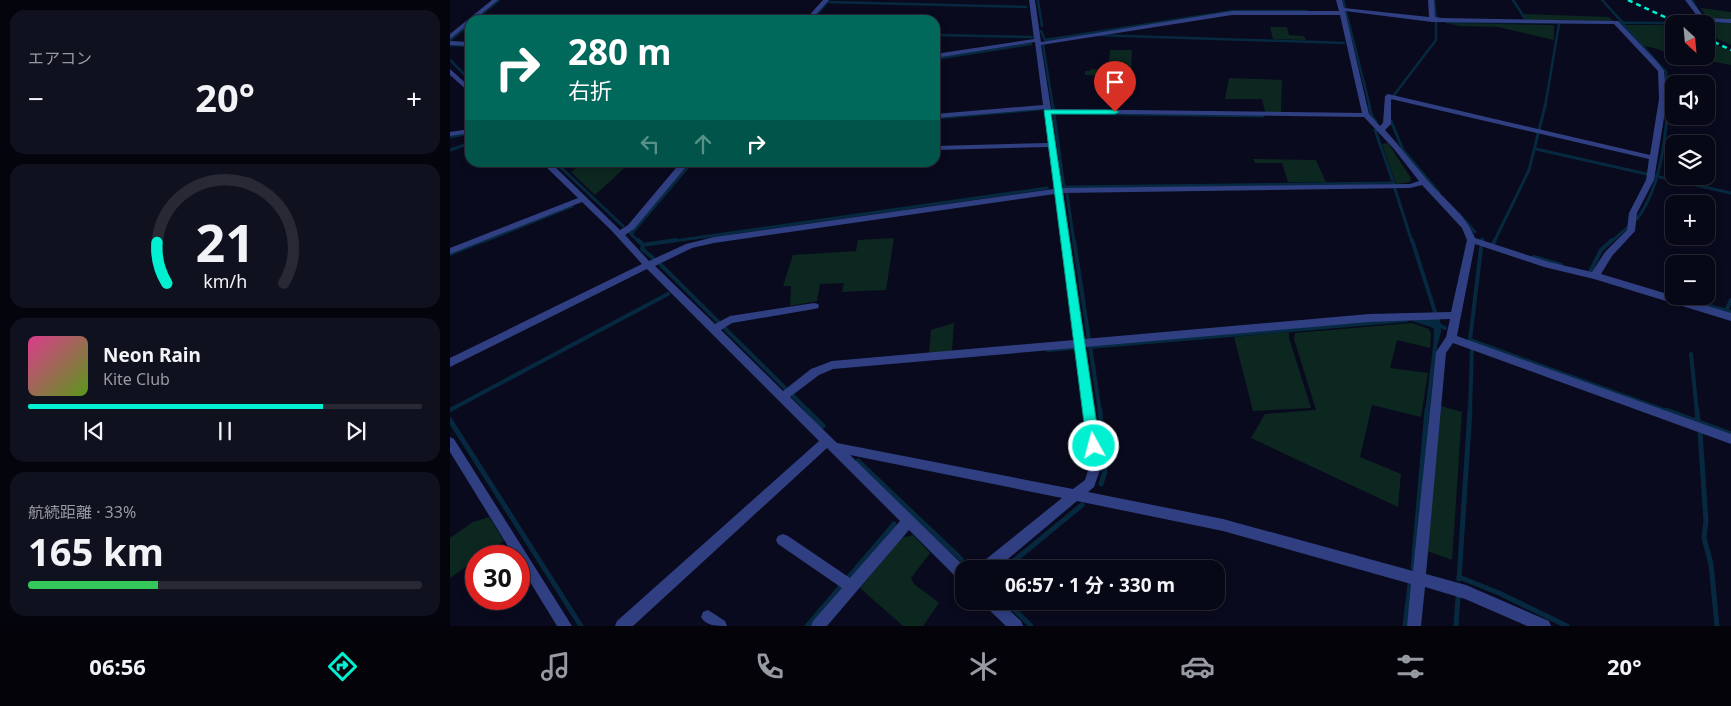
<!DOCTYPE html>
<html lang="ja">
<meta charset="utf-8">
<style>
:root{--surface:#070816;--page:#10111f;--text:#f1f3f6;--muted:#989aa1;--line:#282935;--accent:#00f0d1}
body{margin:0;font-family:"Noto Sans","Noto Sans JP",sans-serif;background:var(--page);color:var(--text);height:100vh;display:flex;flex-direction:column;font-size:19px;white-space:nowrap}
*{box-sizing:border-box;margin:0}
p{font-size:16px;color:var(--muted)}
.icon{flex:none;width:28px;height:28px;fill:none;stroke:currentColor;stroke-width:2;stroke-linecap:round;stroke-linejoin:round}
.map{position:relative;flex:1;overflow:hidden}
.drawer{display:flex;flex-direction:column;gap:10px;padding:10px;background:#04040c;width:450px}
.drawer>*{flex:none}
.banner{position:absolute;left:15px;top:15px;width:475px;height:152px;border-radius:15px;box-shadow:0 2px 8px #0003,0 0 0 1px var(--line);background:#00695c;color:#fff;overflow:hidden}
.needle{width:32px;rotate:154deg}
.fabs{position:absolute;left:1215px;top:15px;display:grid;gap:10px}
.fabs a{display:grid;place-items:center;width:50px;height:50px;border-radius:10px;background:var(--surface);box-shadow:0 2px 8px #0003,0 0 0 1px var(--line);font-size:25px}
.speed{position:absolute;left:15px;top:545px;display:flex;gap:10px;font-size:25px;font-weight:700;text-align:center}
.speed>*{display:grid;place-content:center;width:65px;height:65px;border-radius:50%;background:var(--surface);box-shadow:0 2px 8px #0003,0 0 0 1px var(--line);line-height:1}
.speed .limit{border:8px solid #d22;background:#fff;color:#111}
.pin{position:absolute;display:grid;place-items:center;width:42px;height:42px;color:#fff;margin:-51px -21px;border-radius:50% 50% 50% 0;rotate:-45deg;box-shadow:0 0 5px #0007}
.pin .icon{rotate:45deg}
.me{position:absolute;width:55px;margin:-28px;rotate:353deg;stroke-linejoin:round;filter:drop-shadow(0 0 4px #0008)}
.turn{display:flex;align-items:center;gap:18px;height:105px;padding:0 20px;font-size:22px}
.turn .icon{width:65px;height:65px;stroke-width:2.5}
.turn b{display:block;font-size:35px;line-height:42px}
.lanes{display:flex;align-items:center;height:48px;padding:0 20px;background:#0003;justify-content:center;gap:25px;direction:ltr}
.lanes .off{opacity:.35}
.big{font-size:38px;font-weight:700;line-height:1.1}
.drawer .card{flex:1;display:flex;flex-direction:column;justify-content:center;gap:8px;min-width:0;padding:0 18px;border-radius:15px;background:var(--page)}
.drawer .dial{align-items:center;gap:0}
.dial svg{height:130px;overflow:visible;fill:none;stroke:var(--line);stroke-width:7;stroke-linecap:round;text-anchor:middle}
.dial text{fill:var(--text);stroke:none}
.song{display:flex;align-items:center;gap:15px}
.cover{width:60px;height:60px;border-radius:8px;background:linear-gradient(135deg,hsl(330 70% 55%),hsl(90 70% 35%))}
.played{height:5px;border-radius:2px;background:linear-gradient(90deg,var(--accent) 75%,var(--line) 75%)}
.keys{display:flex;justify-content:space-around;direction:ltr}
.heat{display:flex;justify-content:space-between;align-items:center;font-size:28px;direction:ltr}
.charge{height:8px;border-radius:4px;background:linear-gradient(90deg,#34c759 33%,var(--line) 0)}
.trip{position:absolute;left:505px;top:560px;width:270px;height:50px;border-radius:15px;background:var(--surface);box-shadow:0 2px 8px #0003,0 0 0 1px var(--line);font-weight:700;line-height:50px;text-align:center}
.tabs{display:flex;height:80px;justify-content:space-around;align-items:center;background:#030309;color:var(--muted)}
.tabs .icon{width:35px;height:35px}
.tabs .selected{color:var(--accent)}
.tabs b{font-size:22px;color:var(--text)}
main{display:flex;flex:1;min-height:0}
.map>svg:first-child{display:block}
.green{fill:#0c2720}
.water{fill:#06293f}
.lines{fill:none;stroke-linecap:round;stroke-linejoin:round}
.stream-far3{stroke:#06293f;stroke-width:2.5}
.stream-far2{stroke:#06293f;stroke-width:3}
.stream-far1{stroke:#06293f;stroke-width:4}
.stream{stroke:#06293f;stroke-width:5}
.minor{fill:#2f3f81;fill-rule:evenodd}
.rail{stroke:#00f0d1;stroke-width:2.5;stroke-dasharray:5 4;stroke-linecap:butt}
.route{fill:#00f0d1;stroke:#009c88}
</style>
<main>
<section class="drawer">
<div class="card"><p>エアコン</p>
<div class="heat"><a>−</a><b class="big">20°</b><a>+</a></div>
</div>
<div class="card dial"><svg viewBox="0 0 100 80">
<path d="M14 69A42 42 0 1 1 86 69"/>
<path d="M14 69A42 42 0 0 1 8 44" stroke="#00f0d1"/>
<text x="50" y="56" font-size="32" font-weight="700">21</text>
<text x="50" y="72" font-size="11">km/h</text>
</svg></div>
<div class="card">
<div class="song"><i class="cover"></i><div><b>Neon Rain</b><p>Kite Club</p></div></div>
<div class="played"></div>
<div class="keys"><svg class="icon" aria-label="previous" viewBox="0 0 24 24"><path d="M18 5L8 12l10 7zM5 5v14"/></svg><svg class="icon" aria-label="pause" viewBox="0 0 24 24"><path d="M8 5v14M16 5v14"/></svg><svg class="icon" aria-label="next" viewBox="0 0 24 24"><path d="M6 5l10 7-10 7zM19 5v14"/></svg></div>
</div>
<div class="card"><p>航続距離 · 33%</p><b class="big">165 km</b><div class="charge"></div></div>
</section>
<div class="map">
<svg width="1281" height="626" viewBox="0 0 1281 626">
<rect width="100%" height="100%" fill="#090a1d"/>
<g class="green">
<path d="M 1250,8 L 1281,12 L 1281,20 L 1259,20 Z"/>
<path d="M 1073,14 L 1159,17 L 1163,21 L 1077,20 Z"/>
<path d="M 997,23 L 1102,25 L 1104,26 L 1104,40 L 1048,27 L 1009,26 Z"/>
<path d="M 1281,23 L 1281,45 L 1256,34 L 1256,24 L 1242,24 Z"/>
<path d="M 1175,25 L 1224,25 L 1224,55 C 1213,52 1205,47 1193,46 Z"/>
<path d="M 820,27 L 837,27 L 839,35 L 854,36 L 856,40 L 823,39 Z"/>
<path d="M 1256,40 L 1281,51 L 1281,65 L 1233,56 L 1256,56 Z"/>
<path d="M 660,50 L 682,50 L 681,76 L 635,75 L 635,71 L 640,71 L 641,69 L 658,70 Z"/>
<path d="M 779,78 L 832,80 L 831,112 L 815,112 L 812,99 L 775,99 Z"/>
<path d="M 938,143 L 961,178 L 960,182 L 946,184 L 932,144 Z"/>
<path d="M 803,159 L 866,160 L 876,182 L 838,182 L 832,163 L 805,163 Z"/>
<path d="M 132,163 L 132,162 L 180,163 L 145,195 L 121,172 Z"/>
<path d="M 316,163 L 316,162 L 387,163 L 386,164 L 313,167 Z"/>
<path d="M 444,238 L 436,290 L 392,292 L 394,283 L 370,284 L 367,301 L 340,306 L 341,286 L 333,286 L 343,255 L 406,251 L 408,240 Z"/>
<path d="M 504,323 L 502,351 L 479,354 L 481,330 Z"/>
<path d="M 962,323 L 979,329 L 981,334 L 980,348 L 947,340 L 940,368 L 978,373 L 971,417 L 922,405 L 910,457 L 951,474 L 948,507 L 801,438 L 815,414 L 866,410 L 844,339 L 845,333 Z"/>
<path d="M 839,332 L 839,338 L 861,408 L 803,411 L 784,337 Z"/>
<path d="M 991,406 L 1012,412 L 1002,560 L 977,551 Z"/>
<path d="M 39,517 L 54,541 L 31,556 L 26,556 L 26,560 L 0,578 L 0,538 L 23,522 Z"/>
<path d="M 463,535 L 480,553 L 461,578 L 464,584 L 489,603 L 473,626 L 453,626 L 410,588 L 451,538 Z"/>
</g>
<path class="water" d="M 961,318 L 990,318 L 991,332 L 986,351 L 983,350 L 984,328 L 962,321 Z"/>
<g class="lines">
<g class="stream-far3">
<path d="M 893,0 L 920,107"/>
<path d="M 984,0 L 986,18"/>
<path d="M 1063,0 L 1076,20"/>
<path d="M 1152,0 L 1174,24"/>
<path d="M 1242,0 L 1247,9"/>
<path d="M 588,1 L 592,26"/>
<path d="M 377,2 L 576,7"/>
<path d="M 24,20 L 49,0"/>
<path d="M 362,20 L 378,1"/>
<path d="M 997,22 L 1219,23"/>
<path d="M 1232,23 L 1281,22"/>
<path d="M 1173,24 L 1216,72 L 1218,107"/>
<path d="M 591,31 L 595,40 L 783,11 L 857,11"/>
<path d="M 485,35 L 582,37"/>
<path d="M 645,35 L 894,43"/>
<path d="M 0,40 L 20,24"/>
<path d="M 0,45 L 20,46"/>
<path d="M 593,45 L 603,107"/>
<path d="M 485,59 L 581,44"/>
<path d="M 0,60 L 20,80"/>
<path d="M 941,99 L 986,40 L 986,21"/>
<path d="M 1095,107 L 1109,24"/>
</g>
<g class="stream-far2">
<path d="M 603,106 L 614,187 L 617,188"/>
<path d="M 919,106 L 922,117 L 926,122"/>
<path d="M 604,113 L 813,116"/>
<path d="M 485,118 L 591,109"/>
<path d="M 941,121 L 953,150 L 989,193"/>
<path d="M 925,130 L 944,184"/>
<path d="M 0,137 L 20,133"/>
<path d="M 1086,149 L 1281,193"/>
<path d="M 0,150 L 20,143"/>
<path d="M 105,162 L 173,226"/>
<path d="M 616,187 L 943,183"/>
<path d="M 945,189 L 962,242"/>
<path d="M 617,194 L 624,242"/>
<path d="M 1009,214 L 1025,232"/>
<path d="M 1187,219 C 1210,188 1215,143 1218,106"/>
<path d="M 180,233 L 189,242"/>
<path d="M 181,234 L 242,162"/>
<path d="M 32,242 L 122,206"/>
<path d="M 217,242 L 597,188"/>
<path d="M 1032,242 L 1032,239"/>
<path d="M 1044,242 L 1079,170 L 1095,106"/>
<path d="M 1161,242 L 1179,226"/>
</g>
<g class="stream-far1">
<path d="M 188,240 L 193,245 L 192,249 L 203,258"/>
<path d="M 624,240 L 650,412"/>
<path d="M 962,240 L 986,315"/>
<path d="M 1032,240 L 1020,340 L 1219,412"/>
<path d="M 1043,244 L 1045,240"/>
<path d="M 193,245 L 226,240"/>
<path d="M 0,254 L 35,240"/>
<path d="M 1084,257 L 1111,265"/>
<path d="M 209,263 L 336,389"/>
<path d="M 1140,272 L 1151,250 L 1162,240"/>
<path d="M 1252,304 L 1281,312"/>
<path d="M 1276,311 L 1281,300"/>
<path d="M 986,324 L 995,328"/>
<path d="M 639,347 L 957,320"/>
<path d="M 598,350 L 623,348"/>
<path d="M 1241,354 L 1247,412"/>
<path d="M 343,396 L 359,412"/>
<path d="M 0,410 L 218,294"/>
<path d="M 977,412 L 985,347"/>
<path d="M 1020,412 L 1022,347"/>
</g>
<g class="stream">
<path d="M 357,410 L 373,426"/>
<path d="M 650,410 L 655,472 L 651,484"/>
<path d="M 1216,410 L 1281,434"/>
<path d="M 1247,410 L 1248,423"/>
<path d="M 0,420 L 131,626"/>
<path d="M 1250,432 L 1256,521 L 1254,538 L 1261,564 L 1267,626"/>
<path d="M 408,461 L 511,559"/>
<path d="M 963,568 L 977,410"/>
<path d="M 554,569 L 632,505"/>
<path d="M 1009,577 L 1049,593 L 1117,626"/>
<path d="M 1009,579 L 1020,410"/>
<path d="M 556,601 L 581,626"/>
<path d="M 357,626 L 444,524"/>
<path d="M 955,626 L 960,584"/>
<path d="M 1006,626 L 1008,597"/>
</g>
<g class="minor">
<path d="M 42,0 L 48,0 L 24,20 L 20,20 L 20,23 L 0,39 L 0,34 Z"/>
<path d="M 373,0 L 379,0 L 361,20 L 355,20 Z"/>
<path d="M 579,0 L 585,0 L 591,42 L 782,11 L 889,11 L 886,0 L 892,0 L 894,8 L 979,17 L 978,0 L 984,0 L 985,17 L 992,18 L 1168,21 L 1208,63 L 1214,71 L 1217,99 L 1204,180 L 1187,213 L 1185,231 L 1162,256 L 1151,274 L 1281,313 L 1281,321 L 1144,279 L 1094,267 L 1025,244 L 1007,336 L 1281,434 L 1281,444 L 1003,343 L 996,353 L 976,574 L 1016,585 L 1099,621 L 1101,626 L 1077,626 L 1015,599 L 975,587 L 971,626 L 957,626 L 961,584 L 773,531 L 627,501 L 546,569 L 528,569 L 530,564 L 612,498 L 400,455 L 517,569 L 514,569 L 514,581 L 509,580 L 459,530 L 377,626 L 361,626 L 363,621 L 392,588 L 328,544 L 326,540 L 328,536 L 333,534 L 338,536 L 400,578 L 450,521 L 377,448 L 183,626 L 165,626 L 167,621 L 369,441 L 197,269 L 0,367 L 0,358 L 192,264 L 161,230 L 132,202 L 0,254 L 0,248 L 128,198 L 91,162 L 100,162 L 170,230 L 178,225 L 231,162 L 240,162 L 184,229 L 175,235 L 199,261 L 236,244 L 264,237 L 604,189 L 598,147 L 485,150 L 485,146 L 598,143 L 594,109 L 485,118 L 485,114 L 593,105 L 585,42 L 485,58 L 485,54 L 584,39 ZM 895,11 L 982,22 L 1164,24 L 1208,71 L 1209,99 L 1200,155 L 938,94 L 935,96 L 933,123 L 930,126 L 919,114 ZM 782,15 L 890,15 L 912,113 L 601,109 L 591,45 ZM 941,99 L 1199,159 L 1196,180 L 1179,213 L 1177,230 L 1155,252 L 1142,272 L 1099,262 L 1025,238 C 1016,215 994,199 978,181 C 963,164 950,146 935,130 L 941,124 ZM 601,113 L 914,117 L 944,149 L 969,181 L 960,184 L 612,188 ZM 972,185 L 1012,228 L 1017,240 L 1001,312 L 919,314 L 634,339 L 613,193 L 960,188 ZM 605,194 L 624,340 L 382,361 L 361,369 L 333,391 L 271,330 L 282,323 L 364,309 L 368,308 L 369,306 L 368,304 L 364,303 L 280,316 L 265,324 L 205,266 L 242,248 L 264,243 ZM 1000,319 L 996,337 L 986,352 L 963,571 L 773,519 L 638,492 L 644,487 L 652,464 L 635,347 L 919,322 ZM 625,348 L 640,464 L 635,480 L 623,489 L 387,443 L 340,397 L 369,375 L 383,369 Z"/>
<path d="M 1235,0 L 1241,0 L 1255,18 L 1281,19 L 1281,23 L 1251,21 Z"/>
<path d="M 0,41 L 20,42 L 20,46 L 0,45 Z"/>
<path d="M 0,69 L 20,87 L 20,93 L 0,75 Z"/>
<path d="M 20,129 L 20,133 L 0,136 L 0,132 Z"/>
<path d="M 0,437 L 4,439 L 122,626 L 107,626 L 69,564 L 69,556 L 64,556 L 0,452 Z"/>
<path d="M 533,601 L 550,601 L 571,621 L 573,626 L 556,626 L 535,606 Z"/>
<path d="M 258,610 L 275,621 L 277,626 C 266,626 256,626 251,617 L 253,612 Z"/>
</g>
<g class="rail">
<path d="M 1178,0 L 1230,24"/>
<path d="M 1256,38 L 1281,50"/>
</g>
</g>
<path class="route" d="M 594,110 L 665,110 L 669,112 L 665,114 L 601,114 L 650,446 L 648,451 L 639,451 L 637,446 Z"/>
</svg>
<div class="fabs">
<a><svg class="needle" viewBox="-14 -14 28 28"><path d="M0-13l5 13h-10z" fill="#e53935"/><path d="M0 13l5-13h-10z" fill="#989aa1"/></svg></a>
<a><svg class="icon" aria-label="sound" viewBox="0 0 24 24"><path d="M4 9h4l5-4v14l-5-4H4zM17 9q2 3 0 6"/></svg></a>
<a><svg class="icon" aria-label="layers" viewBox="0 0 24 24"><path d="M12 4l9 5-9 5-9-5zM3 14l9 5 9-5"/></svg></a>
<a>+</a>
<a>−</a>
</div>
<div class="speed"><div class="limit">30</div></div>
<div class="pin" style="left:665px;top:112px;background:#d93025"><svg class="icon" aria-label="arrive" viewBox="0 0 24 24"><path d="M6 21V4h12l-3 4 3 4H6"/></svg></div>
<svg class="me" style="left:644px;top:446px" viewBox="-20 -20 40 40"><circle r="17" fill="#00f0d1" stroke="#fff" stroke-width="3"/><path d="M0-11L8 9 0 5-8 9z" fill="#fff"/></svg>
<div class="trip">06:57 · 1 分 · 330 m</div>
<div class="banner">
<div class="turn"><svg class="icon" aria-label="right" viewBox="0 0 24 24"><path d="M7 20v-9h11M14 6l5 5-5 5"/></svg><div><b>280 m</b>右折</div></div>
<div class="lanes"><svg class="icon off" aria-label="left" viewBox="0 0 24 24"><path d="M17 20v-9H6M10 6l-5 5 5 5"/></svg><svg class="icon off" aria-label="ahead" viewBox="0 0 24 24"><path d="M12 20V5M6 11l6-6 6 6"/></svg><svg class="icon" aria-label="right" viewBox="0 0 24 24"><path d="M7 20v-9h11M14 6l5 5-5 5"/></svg></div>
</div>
</div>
</main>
<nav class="tabs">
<b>06:56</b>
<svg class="icon selected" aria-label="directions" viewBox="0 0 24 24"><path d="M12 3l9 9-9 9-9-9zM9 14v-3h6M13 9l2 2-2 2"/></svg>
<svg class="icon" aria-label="music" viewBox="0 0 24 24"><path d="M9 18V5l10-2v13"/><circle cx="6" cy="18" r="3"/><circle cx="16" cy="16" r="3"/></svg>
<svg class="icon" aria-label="phone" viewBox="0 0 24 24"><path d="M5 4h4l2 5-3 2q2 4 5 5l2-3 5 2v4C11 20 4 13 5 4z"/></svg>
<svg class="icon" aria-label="climate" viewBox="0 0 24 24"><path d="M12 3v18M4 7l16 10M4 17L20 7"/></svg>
<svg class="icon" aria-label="car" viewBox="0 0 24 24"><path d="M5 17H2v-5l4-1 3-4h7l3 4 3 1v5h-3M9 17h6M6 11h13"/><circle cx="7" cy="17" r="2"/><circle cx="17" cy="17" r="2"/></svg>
<svg class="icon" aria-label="filters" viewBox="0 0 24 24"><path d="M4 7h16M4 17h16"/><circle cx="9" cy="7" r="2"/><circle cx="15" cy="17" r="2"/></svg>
<b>20°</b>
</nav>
